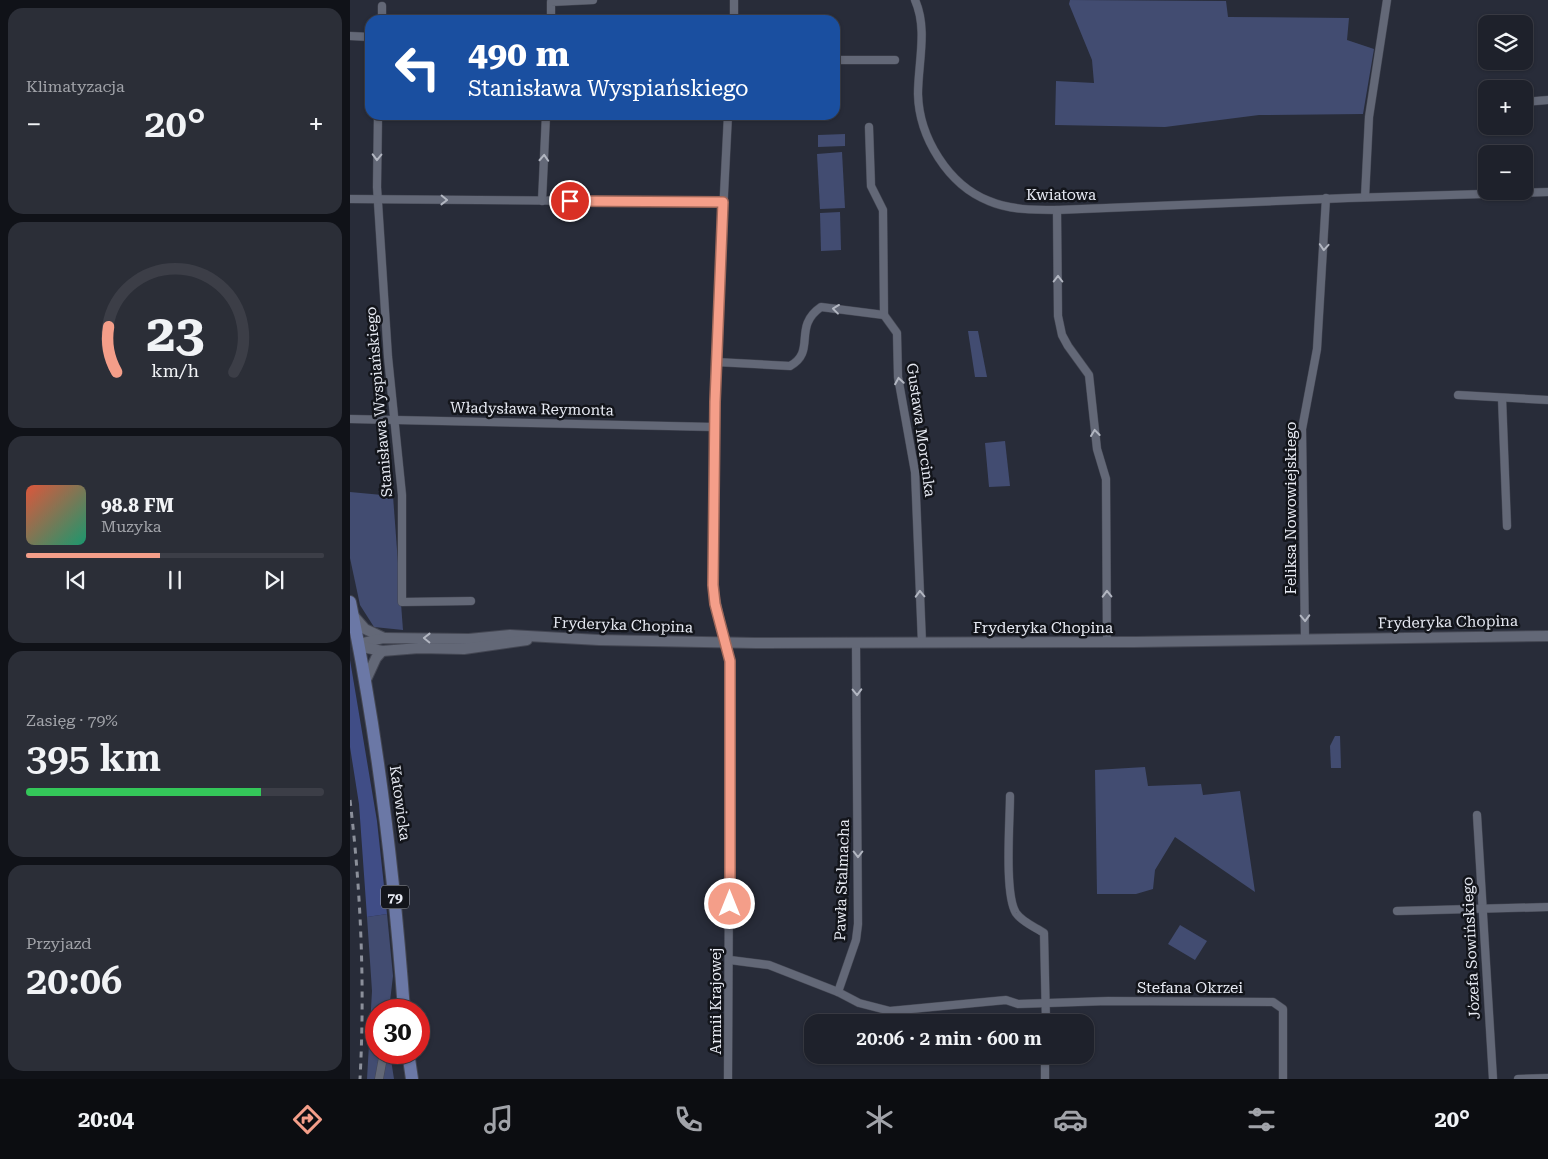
<!DOCTYPE html>
<html lang="pl">
<meta charset="utf-8">
<style>
:root{--surface:#1e212b;--page:#2b2e37;--text:#f1f3f6;--muted:#a1a3a9;--line:#3c3e47;--accent:#f49e89}
body{margin:0;font-family:"Roboto Serif",serif;background:var(--page);color:var(--text);height:100vh;display:flex;flex-direction:column;font-size:19px;white-space:nowrap}
*{box-sizing:border-box;margin:0}
p{font-size:16px;color:var(--muted)}
.icon{flex:none;width:28px;height:28px;fill:none;stroke:currentColor;stroke-width:2;stroke-linecap:round;stroke-linejoin:round}
.map{position:relative;flex:1;overflow:hidden}
.side{display:flex;flex-direction:column;gap:8px;padding:8px;background:#101218;width:350px}
.side>*{flex:none}
.guide{position:absolute;left:15px;top:15px;width:475px;height:105px;border-radius:15px;box-shadow:0 1px 4px #0004,0 0 0 1px var(--line);background:#1a4fa0;color:#fff;overflow:hidden}
.fabs{position:absolute;left:1128px;top:15px;display:grid;gap:10px}
.fabs a{display:grid;place-items:center;width:55px;height:55px;border-radius:10px;background:var(--surface);box-shadow:0 1px 4px #0004,0 0 0 1px var(--line);font-size:25px}
.speed{position:absolute;left:15px;top:999px;display:flex;gap:10px;font-size:25px;font-weight:700;text-align:center}
.speed>*{display:grid;place-content:center;width:65px;height:65px;border-radius:50%;background:var(--surface);box-shadow:0 1px 4px #0004,0 0 0 1px var(--line);line-height:1}
.speed .limit{border:8px solid #d22;background:#fff;color:#111}
.pin{position:absolute;display:grid;place-items:center;width:42px;height:42px;color:#fff;margin:-21px;border:2px solid #fff;border-radius:50%;box-shadow:0 1px 5px #0007}
.me{position:absolute;width:55px;margin:-28px;rotate:0deg;stroke-linejoin:round;filter:drop-shadow(0 0 4px #0008)}
.turn{display:flex;align-items:center;gap:18px;height:105px;padding:0 20px;font-size:22px}
.turn .icon{width:65px;height:65px;stroke-width:2.5}
.turn b{display:block;font-size:35px;line-height:42px}
.big{font-size:38px;font-weight:600;line-height:1.1}
.side .tile{flex:1;display:flex;flex-direction:column;justify-content:center;gap:8px;min-width:0;padding:0 18px;border-radius:15px;background:var(--page)}
.side .dial{align-items:center;gap:0}
.dial svg{height:130px;overflow:visible;fill:none;stroke:var(--line);stroke-width:7;stroke-linecap:round;text-anchor:middle}
.dial text{fill:var(--text);stroke:none}
.song{display:flex;align-items:center;gap:15px}
.cover{width:60px;height:60px;border-radius:8px;background:linear-gradient(135deg,hsl(10 70% 55%),hsl(160 70% 35%))}
.played{height:5px;border-radius:2px;background:linear-gradient(90deg,var(--accent) 45%,var(--line) 45%)}
.keys{display:flex;justify-content:space-around;direction:ltr}
.heat{display:flex;justify-content:space-between;align-items:center;font-size:28px;direction:ltr}
.charge{height:8px;border-radius:4px;background:linear-gradient(90deg,#34c759 79%,var(--line) 0)}
.trip{position:absolute;left:454px;top:1014px;width:290px;height:50px;border-radius:15px;background:var(--surface);box-shadow:0 1px 4px #0004,0 0 0 1px var(--line);font-weight:600;line-height:50px;text-align:center}
.dock{display:flex;height:80px;justify-content:space-around;align-items:center;background:#0c0d11;color:var(--muted)}
.dock .icon{width:35px;height:35px}
.dock .on{color:var(--accent)}
.dock b{font-size:22px;color:var(--text)}
main{display:flex;flex:1;min-height:0}
.map>svg:first-child{display:block}
.green{fill:#424c71}
.forest{fill:#404d86}
.lines{fill:none;stroke-linecap:round;stroke-linejoin:round}
.minor-casing{stroke:#444753;stroke-width:9}
.tertiary-casing{stroke:#444753;stroke-width:12}
.primary-casing{stroke:#444753;stroke-width:14}
.minor{stroke:#636877;stroke-width:8}
.tertiary{stroke:#636877;stroke-width:10}
.primary{stroke:#6b78a6;stroke-width:12}
.rail{stroke:#8b8f9a;stroke-width:3;stroke-dasharray:6 6;stroke-linecap:butt}
.oneway{stroke:#b2b6c1}
.route-casing{stroke:#9f6759;stroke-width:12}
.route{stroke:#f49e89;stroke-width:9}
.labels{text-anchor:middle;stroke-width:5;stroke-linejoin:round;paint-order:stroke}
.shield{fill:#13151b;stroke:#a7aab2;stroke-width:1}
.shield-label{font-size:14px;font-weight:bold;fill:#e7eaf3}
.street-label{font-size:15px;fill:#e7eaf3;stroke:#13151b}
</style>
<main>
<section class="side">
<div class="tile"><p>Klimatyzacja</p>
<div class="heat"><a>−</a><b class="big">20°</b><a>+</a></div>
</div>
<div class="tile dial"><svg viewBox="0 0 100 80">
<path d="M14 69A42 42 0 1 1 86 69"/>
<path d="M14 69A42 42 0 0 1 9 41" stroke="#f49e89"/>
<text x="50" y="56" font-size="32" font-weight="700">23</text>
<text x="50" y="72" font-size="11">km/h</text>
</svg></div>
<div class="tile">
<div class="song"><i class="cover"></i><div><b>98.8 FM</b><p>Muzyka</p></div></div>
<div class="played"></div>
<div class="keys"><svg class="icon" aria-label="previous" viewBox="0 0 24 24"><path d="M18 5L8 12l10 7zM5 5v14"/></svg><svg class="icon" aria-label="pause" viewBox="0 0 24 24"><path d="M8 5v14M16 5v14"/></svg><svg class="icon" aria-label="next" viewBox="0 0 24 24"><path d="M6 5l10 7-10 7zM19 5v14"/></svg></div>
</div>
<div class="tile"><p>Zasięg · 79%</p><b class="big">395 km</b><div class="charge"></div></div>
<div class="tile"><p>Przyjazd</p><b class="big">20:06</b></div>
</section>
<div class="map">
<svg width="1198" height="1079" viewBox="0 0 1198 1079">
<rect width="100%" height="100%" fill="#282c39"/>
<g class="green">
<path d="M 720,0 L 876,1 L 878,17 L 999,18 L 997,40 L 1024,49 L 1013,114 L 909,115 L 815,127 L 705,125 L 706,81 L 744,83 L 742,60 L 719,4 Z"/>
<path d="M 495,134 L 495,146 L 468,147 L 468,135 Z"/>
<path d="M 492,152 L 495,208 L 470,209 L 467,154 Z"/>
<path d="M 490,212 L 491,250 L 471,251 L 470,213 Z"/>
<path d="M 618,331 L 628,331 L 637,377 L 625,377 Z"/>
<path d="M 655,441 L 660,486 L 639,487 L 635,443 Z"/>
<path d="M 0,492 L 43,496 L 53,630 L 24,627 L 10,605 L 0,558 Z"/>
<path d="M 985,736 L 990,736 L 991,768 L 981,768 L 980,746 Z"/>
<path d="M 795,767 L 798,786 L 851,784 L 853,795 L 890,791 L 905,892 L 825,837 L 805,870 L 803,889 L 786,894 L 747,894 L 745,770 Z"/>
<path d="M 37,914 L 43,976 L 39,1010 L 26,1010 L 26,1052 L 40,1053 L 44,1079 L 17,1079 L 22,991 L 17,917 Z"/>
<path d="M 830,925 L 857,941 L 845,960 L 818,944 Z"/>
</g>
<path class="forest" d="M 0,660 L 27,821 L 37,914 L 17,917 L 9,804 L 0,747 Z"/>
<g class="lines">
<g class="minor-casing">
<g id="minor">
<path d="M 565,0 C 578,29 568,63 568,94 C 569,137 598,185 639,201 C 660,210 684,210 707,210 L 998,198 L 1198,192"/>
<path d="M 32,6 L 32,20"/>
<path d="M 201,20 L 201,2 L 243,0"/>
<path d="M 384,20 L 384,0"/>
<path d="M 0,36 L 20,37"/>
<path d="M 485,60 L 545,60"/>
<path d="M 1174,102 L 1198,100"/>
<path d="M 1132,104 L 1136,103"/>
<path d="M 28,115 L 27,187 L 38,357 L 52,495 L 52,602 L 121,601"/>
<path d="M 378,115 L 366,352 L 363,585 L 380,665 L 378,1079"/>
<path d="M 519,127 L 521,186 L 533,210 L 534,315"/>
<path d="M 1015,197 L 1019,117 L 1037,0"/>
<path d="M 0,199 L 373,202"/>
<path d="M 192,201 L 196,115"/>
<path d="M 707,210 L 708,316 L 712,335 L 718,346 L 739,375 L 747,449 L 756,479 L 757,643"/>
<path d="M 366,362 L 440,366 C 467,351 442,327 471,307 L 534,315 L 547,333 L 548,377 L 565,472 L 572,643"/>
<path d="M 1108,395 L 1198,400"/>
<path d="M 1152,398 L 1157,526"/>
<path d="M 0,419 L 364,427"/>
<path d="M 955,640 L 952,429 L 967,349 L 976,198"/>
<path d="M 660,796 C 660,820 654,894 666,913 C 672,922 685,927 694,933 L 696,1022"/>
<path d="M 1127,815 L 1143,1079"/>
<path d="M 1047,911 L 1198,907"/>
<path d="M 380,960 L 419,965 L 488,992 L 509,1003 L 540,1011 L 656,1000 L 668,1004 L 758,1001 L 923,1002 L 933,1009 L 933,1079"/>
<path d="M 488,992 L 506,940 L 508,924 L 506,643"/>
<path d="M 29,1079 L 34,1052"/>
<path d="M 695,1079 L 695,1055"/>
<path d="M 1168,1079 L 1198,1078"/>
</g>
</g>
<g class="tertiary-casing">
<g id="tertiary">
<path d="M 2,614 L 15,629 L 34,638"/>
<path d="M 8,644 L 34,638 L 119,639 L 160,635 L 249,640 L 405,643 L 785,642 L 1198,636"/>
<path d="M 8,646 L 32,651 L 69,648 L 114,649 L 177,640"/>
<path d="M 15,682 L 26,658 L 32,651"/>
</g>
</g>
<g class="primary-casing">
<g id="primary">
<path d="M 0,602 C 28,737 44,873 54,1010"/>
<path d="M 58,1052 L 62,1079"/>
</g>
</g>
<use href="#minor" class="minor"/>
<use href="#tertiary" class="tertiary"/>
<use href="#primary" class="primary"/>
<path class="rail" d="M 0,800 C 11,892 15,987 10,1079"/>
</g>
<defs><path id="oneway-chevron" d="M-2-3.5L2.5 0L-2 3.5" fill="none" stroke-width="1.6" stroke-linecap="round" stroke-linejoin="round" transform="scale(1.25)"/></defs>
<g class="oneway">
<use href="#oneway-chevron" transform="translate(27 157) rotate(91)"/>
<use href="#oneway-chevron" transform="translate(194 158) rotate(-87)"/>
<use href="#oneway-chevron" transform="translate(94 200) rotate(1)"/>
<use href="#oneway-chevron" transform="translate(974 247) rotate(94)"/>
<use href="#oneway-chevron" transform="translate(708 279) rotate(-90)"/>
<use href="#oneway-chevron" transform="translate(486 309) rotate(-173)"/>
<use href="#oneway-chevron" transform="translate(549 381) rotate(-99)"/>
<use href="#oneway-chevron" transform="translate(745 433) rotate(-97)"/>
<use href="#oneway-chevron" transform="translate(570 594) rotate(-92)"/>
<use href="#oneway-chevron" transform="translate(757 594) rotate(-91)"/>
<use href="#oneway-chevron" transform="translate(955 618) rotate(88)"/>
<use href="#oneway-chevron" transform="translate(77 638) rotate(-179)"/>
<use href="#oneway-chevron" transform="translate(507 692) rotate(89)"/>
<use href="#oneway-chevron" transform="translate(508 854) rotate(90)"/>
</g>
<g class="lines">
<g class="route-casing">
<path id="route" d="M 220,201 L 373,202 L 365,402 L 363,585 L 365,604 L 380,661 L 380,904"/>
</g>
<use href="#route" class="route"/>
</g>
<g class="labels">
<rect class="shield" x="31" y="885.5" width="28" height="23" rx="4"/>
<g class="shield-label">
<text x="45" y="902">79</text>
</g>
<g class="street-label">
<text x="711" y="200">Kwiatowa</text>
<text transform="translate(29 402) rotate(-95)" y="5">Stanisława Wyspiańskiego</text>
<text transform="translate(182 409) rotate(1)" y="5">Władysława Reymonta</text>
<text transform="translate(571 430) rotate(82)" y="5">Gustawa Morcinka</text>
<text transform="translate(941 508) rotate(-90)" y="5">Feliksa Nowowiejskiego</text>
<text transform="translate(1098 622) rotate(-1)" y="5">Fryderyka Chopina</text>
<text transform="translate(273 625) rotate(2)" y="5">Fryderyka Chopina</text>
<text x="693" y="633">Fryderyka Chopina</text>
<text transform="translate(50 803) rotate(82)" y="5">Katowicka</text>
<text transform="translate(492 880) rotate(-88)" y="5">Pawła Stalmacha</text>
<text transform="translate(1121 948) rotate(-93)" y="5">Józefa Sowińskiego</text>
<text x="840" y="993">Stefana Okrzei</text>
<text transform="translate(366 1001) rotate(-90)" y="5">Armii Krajowej</text>
</g>
</g>
</svg>
<div class="fabs">
<a><svg class="icon" aria-label="layers" viewBox="0 0 24 24"><path d="M12 4l9 5-9 5-9-5zM3 14l9 5 9-5"/></svg></a>
<a>+</a>
<a>−</a>
</div>
<div class="speed"><div class="limit">30</div></div>
<div class="pin" style="left:220px;top:201px;background:#d93025"><svg class="icon" aria-label="arrive" viewBox="0 0 24 24"><path d="M6 21V4h12l-3 4 3 4H6"/></svg></div>
<svg class="me" style="left:380px;top:904px" viewBox="-20 -20 40 40"><circle r="17" fill="#f49e89" stroke="#fff" stroke-width="3"/><path d="M0-11L8 9 0 5-8 9z" fill="#fff"/></svg>
<div class="trip">20:06 · 2 min · 600 m</div>
<div class="guide">
<div class="turn"><svg class="icon" aria-label="left" viewBox="0 0 24 24"><path d="M17 20v-9H6M10 6l-5 5 5 5"/></svg><div><b>490 m</b>Stanisława Wyspiańskiego</div></div>
</div>
</div>
</main>
<nav class="dock">
<b>20:04</b>
<svg class="icon on" aria-label="directions" viewBox="0 0 24 24"><path d="M12 3l9 9-9 9-9-9zM9 14v-3h6M13 9l2 2-2 2"/></svg>
<svg class="icon" aria-label="music" viewBox="0 0 24 24"><path d="M9 18V5l10-2v13"/><circle cx="6" cy="18" r="3"/><circle cx="16" cy="16" r="3"/></svg>
<svg class="icon" aria-label="phone" viewBox="0 0 24 24"><path d="M5 4h4l2 5-3 2q2 4 5 5l2-3 5 2v4C11 20 4 13 5 4z"/></svg>
<svg class="icon" aria-label="climate" viewBox="0 0 24 24"><path d="M12 3v18M4 7l16 10M4 17L20 7"/></svg>
<svg class="icon" aria-label="car" viewBox="0 0 24 24"><path d="M5 17H2v-5l4-1 3-4h7l3 4 3 1v5h-3M9 17h6M6 11h13"/><circle cx="7" cy="17" r="2"/><circle cx="17" cy="17" r="2"/></svg>
<svg class="icon" aria-label="filters" viewBox="0 0 24 24"><path d="M4 7h16M4 17h16"/><circle cx="9" cy="7" r="2"/><circle cx="15" cy="17" r="2"/></svg>
<b>20°</b>
</nav>
